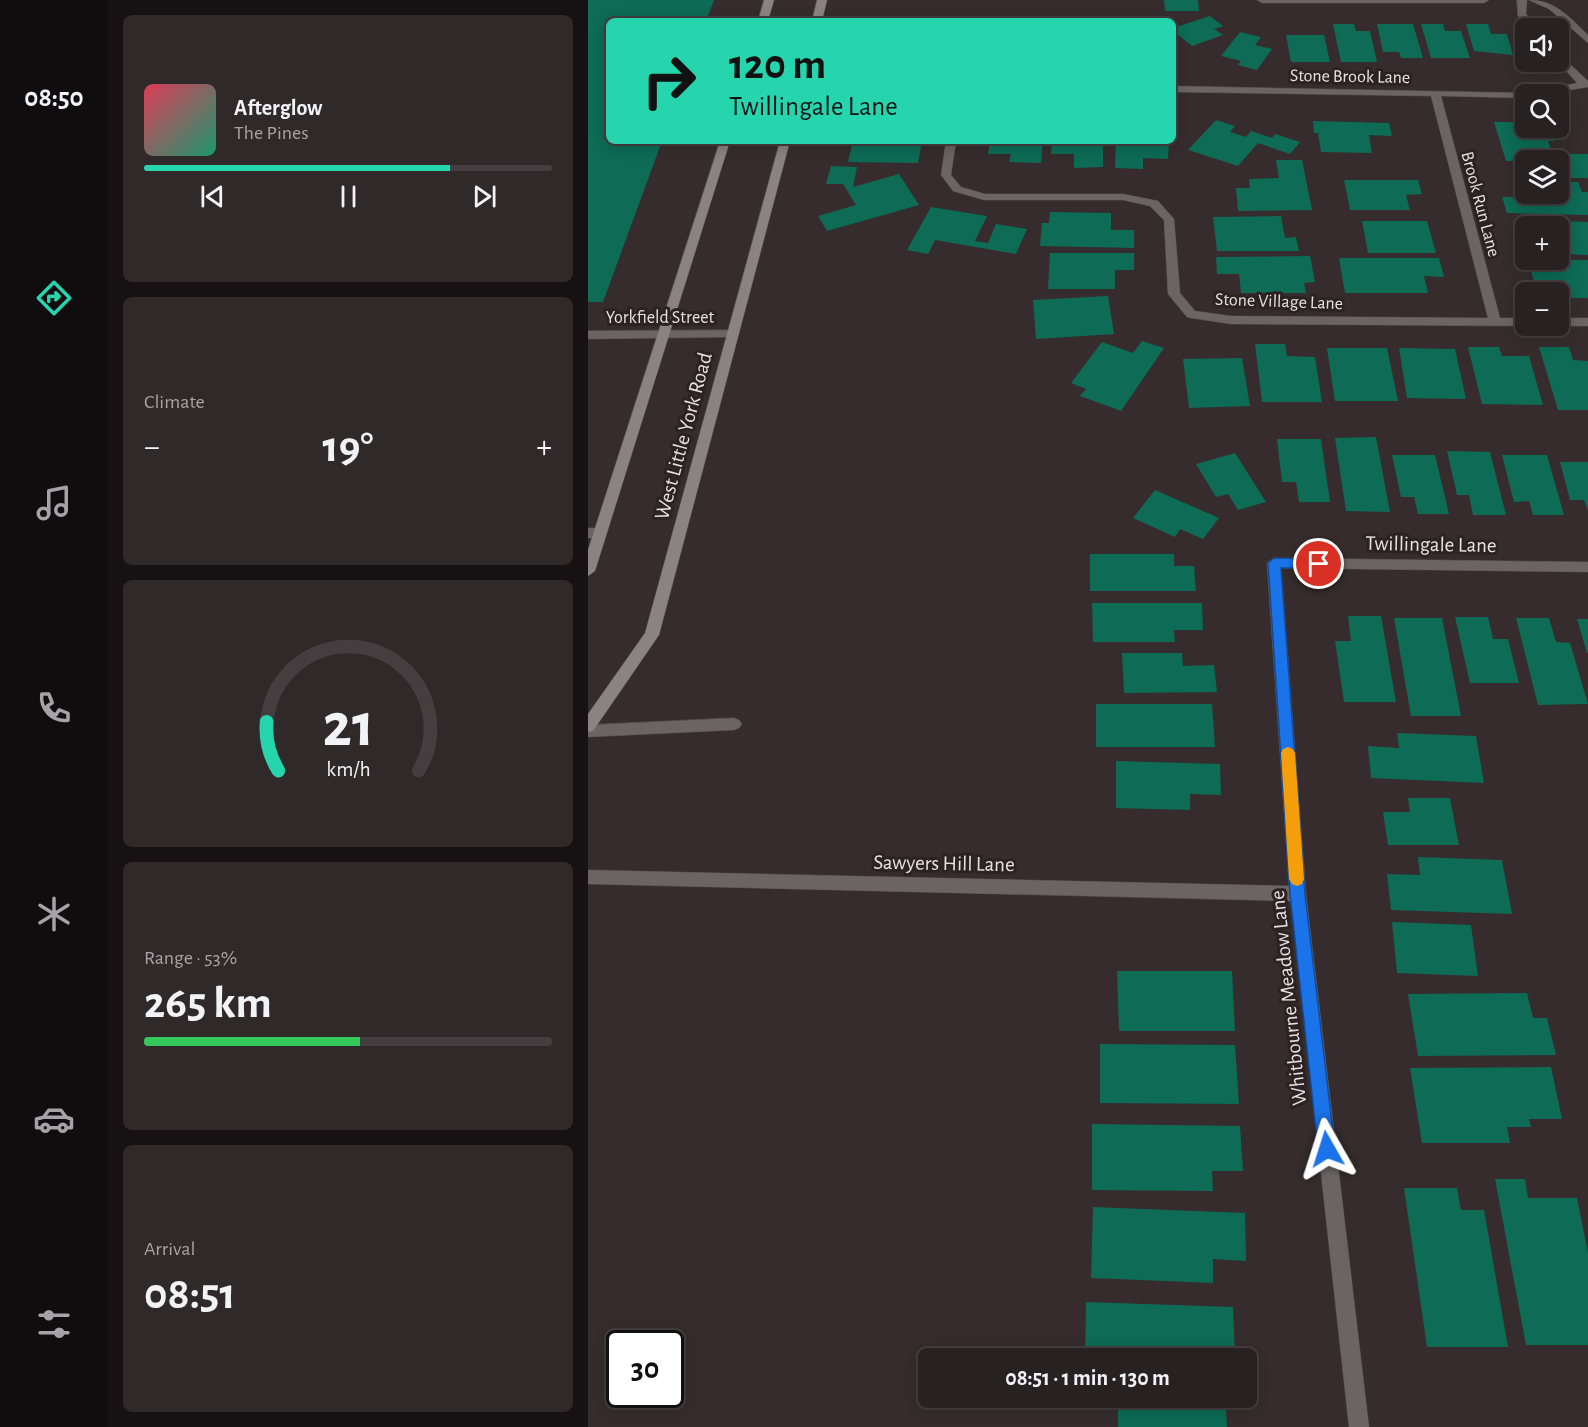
<!DOCTYPE html>
<meta charset="utf-8">
<style>
:root{--surface:#282122;--page:#30292a;--text:#f1f3f6;--muted:#a5a3a5;--line:#443e40;--accent:#26d5ae}
body{margin:0;font-family:"Alegreya Sans",sans-serif;background:var(--page);color:var(--text);height:100vh;display:flex;flex-direction:column;font-size:22px;white-space:nowrap}
*{box-sizing:border-box;margin:0}
p{font-size:20px;color:var(--muted)}
.icon{flex:none;width:33px;height:33px;fill:none;stroke:currentColor;stroke-width:2;stroke-linecap:round;stroke-linejoin:round}
.map{position:relative;flex:1;overflow:hidden}
.drawer{display:flex;flex-direction:column;gap:15px;padding:15px;background:#161213;width:480px}
.drawer>*{flex:none}
.top-card{position:absolute;left:18px;top:18px;width:570px;height:126px;border-radius:9px;box-shadow:0 3px 15px #0003,0 0 0 2px var(--line);background:#26d5ae;color:#111;overflow:hidden}
.tools{position:absolute;left:927px;top:18px;display:grid;gap:12px}
.tools a{display:grid;place-items:center;width:54px;height:54px;border-radius:9px;background:var(--surface);box-shadow:0 3px 15px #0003,0 0 0 2px var(--line);font-size:30px}
.speed{position:absolute;left:18px;top:1330px;display:flex;gap:12px;font-size:30px;font-weight:700;text-align:center}
.speed>*{display:grid;place-content:center;width:78px;height:78px;border-radius:50%;background:var(--surface);box-shadow:0 3px 15px #0003,0 0 0 2px var(--line);line-height:1}
.speed .limit{border:3px solid #111;border-radius:9px;background:#fff;color:#111}
.pin{position:absolute;display:grid;place-items:center;width:51px;height:51px;color:#fff;margin:-26px;border:3px solid #fff;border-radius:50%;box-shadow:0 2px 6px #0007}
.me{position:absolute;width:66px;margin:-33px;rotate:354deg;stroke-linejoin:round;filter:drop-shadow(0 0 4px #0008)}
.turn{display:flex;align-items:center;gap:21px;height:126px;padding:0 24px;font-size:27px}
.turn .icon{width:78px;height:78px;stroke-width:2.5}
.turn b{display:block;font-size:42px;line-height:51px}
.big{font-size:45px;font-weight:700;line-height:1.1}
.drawer .tile{flex:1;display:flex;flex-direction:column;justify-content:center;gap:9px;min-width:0;padding:0 21px;border-radius:9px;background:var(--page)}
.drawer .dial{align-items:center;gap:0}
.dial svg{height:156px;overflow:visible;fill:none;stroke:var(--line);stroke-width:7;stroke-linecap:round;text-anchor:middle}
.dial text{fill:var(--text);stroke:none}
.song{display:flex;align-items:center;gap:18px}
.cover{width:72px;height:72px;border-radius:9px;background:linear-gradient(135deg,hsl(350 70% 55%),hsl(160 70% 35%))}
.played{height:6px;border-radius:3px;background:linear-gradient(90deg,var(--accent) 75%,var(--line) 75%)}
.keys{display:flex;justify-content:space-around;direction:ltr}
.heat{display:flex;justify-content:space-between;align-items:center;font-size:33px;direction:ltr}
.charge{height:9px;border-radius:4px;background:linear-gradient(90deg,#34c759 53%,var(--line) 0)}
.trip{position:absolute;left:330px;top:1348px;width:339px;height:60px;border-radius:9px;background:var(--surface);box-shadow:0 3px 15px #0003,0 0 0 2px var(--line);font-weight:700;line-height:60px;text-align:center}
main{display:flex;flex:1;min-height:0}
.menu{display:flex;flex-direction:column;width:108px;justify-content:space-around;align-items:center;background:#100d0e;color:var(--muted)}
.menu .icon{width:42px;height:42px}
.menu .on{color:var(--accent)}
.menu b{font-size:27px;color:var(--text)}
.map>svg:first-child{display:block}
.building{fill:#0d6b56}
.lines{fill:none;stroke-linecap:round;stroke-linejoin:round}
.service-casing{stroke:#52494a;stroke-width:1}
.minor-casing{stroke:#52494a;stroke-width:1}
.secondary-casing{stroke:#52494a;stroke-width:1}
.service{fill:#6a6465;fill-rule:evenodd}
.minor{fill:#6a6465;fill-rule:evenodd}
.secondary{fill:#8a8283;fill-rule:evenodd}
.route{fill:#1a73e8;stroke:#114b97;stroke-width:1.5}
.slow{fill:#f59e0b}
.labels{text-anchor:middle;stroke-width:6;stroke-linejoin:round;paint-order:stroke}
.far-street-label{font-size:18px;fill:#e7e0e1;stroke:#2c2223}
.street-label{font-size:21px;fill:#e7e0e1;stroke:#2c2223}
</style>
<main>
<nav class="menu">
<b>08:50</b>
<svg class="icon on" aria-label="directions" viewBox="0 0 24 24"><path d="M12 3l9 9-9 9-9-9zM9 14v-3h6M13 9l2 2-2 2"/></svg>
<svg class="icon" aria-label="music" viewBox="0 0 24 24"><path d="M9 18V5l10-2v13"/><circle cx="6" cy="18" r="3"/><circle cx="16" cy="16" r="3"/></svg>
<svg class="icon" aria-label="phone" viewBox="0 0 24 24"><path d="M5 4h4l2 5-3 2q2 4 5 5l2-3 5 2v4C11 20 4 13 5 4z"/></svg>
<svg class="icon" aria-label="climate" viewBox="0 0 24 24"><path d="M12 3v18M4 7l16 10M4 17L20 7"/></svg>
<svg class="icon" aria-label="car" viewBox="0 0 24 24"><path d="M5 17H2v-5l4-1 3-4h7l3 4 3 1v5h-3M9 17h6M6 11h13"/><circle cx="7" cy="17" r="2"/><circle cx="17" cy="17" r="2"/></svg>
<svg class="icon" aria-label="filters" viewBox="0 0 24 24"><path d="M4 7h16M4 17h16"/><circle cx="9" cy="7" r="2"/><circle cx="15" cy="17" r="2"/></svg>
</nav>
<section class="drawer">
<div class="tile">
<div class="song"><i class="cover"></i><div><b>Afterglow</b><p>The Pines</p></div></div>
<div class="played"></div>
<div class="keys"><svg class="icon" aria-label="previous" viewBox="0 0 24 24"><path d="M18 5L8 12l10 7zM5 5v14"/></svg><svg class="icon" aria-label="pause" viewBox="0 0 24 24"><path d="M8 5v14M16 5v14"/></svg><svg class="icon" aria-label="next" viewBox="0 0 24 24"><path d="M6 5l10 7-10 7zM19 5v14"/></svg></div>
</div>
<div class="tile"><p>Climate</p>
<div class="heat"><a>−</a><b class="big">19°</b><a>+</a></div>
</div>
<div class="tile dial"><svg viewBox="0 0 100 80">
<path d="M14 69A42 42 0 1 1 86 69"/>
<path d="M14 69A42 42 0 0 1 8 44" stroke="#26d5ae"/>
<text x="50" y="56" font-size="32" font-weight="700">21</text>
<text x="50" y="72" font-size="11">km/h</text>
</svg></div>
<div class="tile"><p>Range · 53%</p><b class="big">265 km</b><div class="charge"></div></div>
<div class="tile"><p>Arrival</p><b class="big">08:51</b></div>
</section>
<div class="map">
<svg width="1000" height="1427" viewBox="0 0 1000 1427">
<rect width="100%" height="100%" fill="#362c2d"/>
<g class="building">
<path d="M 0,0 L 126,0 L 118,21 L 21,21 L 21,141 L 74,141 L 15,302 L 0,302 Z"/>
<path d="M 576,0 L 610,0 L 611,11 L 577,11 Z"/>
<path d="M 622,16 L 635,26 L 626,29 L 635,35 L 604,46 L 585,31 L 585,28 Z"/>
<path d="M 745,24 L 766,24 L 768,31 L 782,31 L 789,62 L 753,62 Z"/>
<path d="M 789,24 L 825,24 L 835,58 L 813,58 L 811,52 L 795,52 Z"/>
<path d="M 833,24 L 855,24 L 857,31 L 873,31 L 882,58 L 843,58 Z"/>
<path d="M 878,24 L 900,24 L 903,34 L 919,34 L 925,55 L 886,51 Z"/>
<path d="M 652,32 L 673,37 L 667,45 L 684,49 L 669,70 L 650,65 L 653,61 L 633,56 Z"/>
<path d="M 698,35 L 736,35 L 742,62 L 703,62 Z"/>
<path d="M 628,120 L 647,126 L 642,132 L 658,137 L 663,131 L 684,138 L 687,134 L 712,142 L 702,154 L 670,143 L 650,166 L 600,150 Z"/>
<path d="M 725,121 L 801,123 L 804,136 L 781,135 L 784,153 L 733,152 L 730,133 L 726,133 Z"/>
<path d="M 906,122 L 938,122 L 938,128 L 962,128 L 967,141 L 960,141 L 964,154 L 1000,154 L 1000,178 L 975,178 L 970,160 L 918,161 Z"/>
<path d="M 265,141 L 334,141 L 330,163 L 260,162 Z"/>
<path d="M 402,141 L 455,141 L 453,163 L 421,162 L 423,154 L 400,154 Z"/>
<path d="M 464,141 L 515,141 L 515,167 L 486,168 L 486,154 L 463,154 Z"/>
<path d="M 528,141 L 581,141 L 580,159 L 555,158 L 555,169 L 527,168 Z"/>
<path d="M 688,160 L 714,160 L 724,210 L 650,211 L 648,188 L 662,188 L 661,179 L 691,178 Z"/>
<path d="M 243,166 L 269,167 L 265,187 L 311,174 L 331,205 L 239,231 L 230,216 L 268,205 L 255,184 L 238,184 Z"/>
<path d="M 756,180 L 830,180 L 834,194 L 818,195 L 822,210 L 762,210 Z"/>
<path d="M 931,181 L 938,181 L 938,194 L 970,194 L 970,182 L 990,182 L 994,192 L 1000,192 L 1000,215 L 919,213 L 914,197 L 936,197 Z"/>
<path d="M 343,207 L 399,216 L 387,241 L 400,243 L 408,224 L 439,229 L 428,254 L 347,240 L 340,254 L 319,250 Z"/>
<path d="M 462,212 L 523,213 L 523,230 L 546,230 L 546,248 L 452,246 L 454,223 L 461,223 Z"/>
<path d="M 693,216 L 697,238 L 708,237 L 711,251 L 629,251 L 625,217 Z"/>
<path d="M 935,220 L 1000,222 L 1000,255 L 970,254 L 970,226 L 937,226 Z"/>
<path d="M 774,221 L 839,221 L 848,253 L 780,253 Z"/>
<path d="M 926,237 L 938,238 L 938,253 L 930,253 Z"/>
<path d="M 462,253 L 546,253 L 546,270 L 527,270 L 527,289 L 460,289 Z"/>
<path d="M 722,256 L 727,282 L 716,283 L 718,293 L 653,293 L 651,274 L 629,274 L 628,257 Z"/>
<path d="M 751,258 L 851,258 L 856,277 L 836,276 L 840,293 L 757,293 Z"/>
<path d="M 940,260 L 1000,260 L 1000,298 L 970,298 L 970,292 L 949,292 Z"/>
<path d="M 520,296 L 526,334 L 448,339 L 445,300 Z"/>
<path d="M 554,341 L 576,348 L 533,411 L 492,396 L 498,389 L 483,383 L 514,342 L 545,353 Z"/>
<path d="M 667,344 L 697,344 L 699,356 L 727,357 L 734,402 L 674,402 Z"/>
<path d="M 880,347 L 911,347 L 914,356 L 941,356 L 955,405 L 894,404 Z"/>
<path d="M 951,347 L 981,347 L 985,360 L 1000,361 L 1000,410 L 970,410 Z"/>
<path d="M 739,348 L 799,348 L 810,401 L 747,401 Z"/>
<path d="M 811,348 L 867,349 L 878,399 L 819,398 Z"/>
<path d="M 654,358 L 662,406 L 601,408 L 595,359 Z"/>
<path d="M 788,437 L 802,512 L 758,511 L 747,438 Z"/>
<path d="M 689,439 L 733,439 L 742,502 L 711,502 L 708,482 L 694,482 Z"/>
<path d="M 859,451 L 902,452 L 918,515 L 885,515 L 881,495 L 869,495 Z"/>
<path d="M 647,453 L 678,502 L 650,510 L 640,494 L 628,497 L 608,464 Z"/>
<path d="M 804,455 L 847,455 L 861,514 L 830,514 L 826,497 L 813,497 Z"/>
<path d="M 914,455 L 959,455 L 976,515 L 945,515 L 941,501 L 926,502 Z"/>
<path d="M 972,462 L 1000,462 L 1000,510 L 996,500 L 982,500 Z"/>
<path d="M 567,490 L 631,518 L 615,539 L 592,529 L 587,537 L 545,518 Z"/>
<path d="M 502,554 L 586,554 L 586,566 L 606,566 L 608,591 L 502,591 Z"/>
<path d="M 504,603 L 614,603 L 615,630 L 586,630 L 587,642 L 505,642 Z"/>
<path d="M 760,616 L 793,616 L 808,702 L 756,702 L 747,641 L 763,641 Z"/>
<path d="M 867,617 L 900,617 L 905,639 L 920,639 L 931,683 L 882,683 Z"/>
<path d="M 806,618 L 854,618 L 873,716 L 823,716 Z"/>
<path d="M 928,618 L 961,618 L 968,642 L 982,643 L 1000,704 L 950,705 Z"/>
<path d="M 989,619 L 1000,619 L 1000,653 L 999,653 Z"/>
<path d="M 534,653 L 594,653 L 595,666 L 626,665 L 629,692 L 536,693 Z"/>
<path d="M 508,704 L 624,704 L 627,747 L 508,747 Z"/>
<path d="M 809,733 L 888,736 L 896,783 L 783,778 L 780,746 L 811,748 Z"/>
<path d="M 528,761 L 632,764 L 633,795 L 602,794 L 602,810 L 528,808 Z"/>
<path d="M 820,798 L 862,798 L 871,845 L 800,845 L 795,812 L 822,812 Z"/>
<path d="M 830,857 L 914,860 L 924,914 L 803,910 L 799,874 L 832,875 Z"/>
<path d="M 804,922 L 883,925 L 890,976 L 809,973 Z"/>
<path d="M 529,971 L 644,971 L 647,1031 L 531,1031 Z"/>
<path d="M 939,993 L 945,1018 L 959,1018 L 968,1055 L 830,1056 L 820,994 Z"/>
<path d="M 512,1044 L 647,1045 L 651,1104 L 512,1103 Z"/>
<path d="M 963,1067 L 974,1119 L 941,1119 L 943,1127 L 919,1127 L 922,1143 L 834,1143 L 822,1068 Z"/>
<path d="M 504,1124 L 652,1126 L 655,1171 L 624,1171 L 625,1191 L 504,1190 Z"/>
<path d="M 907,1179 L 937,1179 L 940,1198 L 989,1198 L 1000,1253 L 1000,1345 L 938,1345 Z"/>
<path d="M 816,1188 L 869,1188 L 873,1210 L 896,1210 L 920,1347 L 839,1347 Z"/>
<path d="M 505,1207 L 657,1213 L 658,1261 L 625,1259 L 625,1283 L 503,1278 Z"/>
<path d="M 498,1302 L 645,1307 L 647,1359 L 497,1359 Z"/>
<path d="M 530,1398 L 637,1398 L 639,1427 L 530,1427 Z"/>
</g>
<g class="lines">
<g class="service-casing">
<g id="service">
<path d="M 145,330 L 151,334 L 149,337 L 0,339 L 0,331 Z"/>
<path d="M 0,528 L 11,528 L 18,533 L 11,538 L 0,538 Z"/>
<path d="M 146,718 L 151,720 L 154,724 L 151,728 L 146,730 L 0,737 L 0,725 Z"/>
</g>
</g>
<g class="minor-casing">
<g id="minor">
<path d="M 669,0 L 901,0 L 896,3 L 674,3 Z"/>
<path d="M 929,0 L 939,0 L 938,14 L 950,28 L 941,28 L 930,16 Z"/>
<path d="M 941,0 C 968,0 982,18 1000,35 L 1000,43 L 961,9 Z"/>
<path d="M 970,53 L 1000,81 L 1000,87 L 958,94 L 938,94 L 938,98 L 853,96 L 912,318 L 938,318 L 938,326 L 643,324 L 603,318 L 599,317 L 580,294 L 576,220 L 562,206 L 535,200 L 396,200 L 365,191 L 353,175 L 358,141 L 368,141 L 363,175 L 373,187 L 397,194 L 535,194 L 570,201 L 586,219 L 592,293 L 607,311 L 643,316 L 900,318 L 843,96 L 585,92 L 585,86 L 940,93 L 989,83 L 970,62 Z"/>
<rect x="970" y="318" width="30" height="8"/>
<path d="M 686,558 L 1000,562 L 1000,572 L 693,568 L 718,894 L 781,1427 L 761,1427 L 703,901 L 0,884 L 0,870 L 701,886 L 679,563 Z"/>
</g>
</g>
<g class="secondary-casing">
<g id="secondary">
<path d="M 176,0 L 186,0 L 180,21 L 170,21 Z"/>
<path d="M 229,0 L 239,0 L 234,21 L 224,21 Z"/>
<path d="M 132,141 L 142,141 L 7,571 L 0,576 L 0,550 Z"/>
<path d="M 192,141 L 202,141 L 71,635 L 5,731 L 0,732 L 0,714 L 57,633 Z"/>
</g>
</g>
<use href="#service" class="service"/>
<use href="#minor" class="minor"/>
<use href="#secondary" class="secondary"/>
</g>
<path class="route" d="M 686,558 L 731,559 L 737,564 L 731,568 L 693,568 L 717,894 L 747,1149 L 745,1155 L 739,1157 L 733,1155 L 730,1149 L 702,894 L 680,563 Z"/>
<path class="slow" d="M 700,747 L 705,749 L 707,753 L 716,879 L 714,884 L 709,886 L 704,884 L 701,879 L 693,753 L 695,749 Z"/>
<g class="labels">
<g class="far-street-label">
<text transform="translate(762 76) rotate(1)" y="6">Stone Brook Lane</text>
<text transform="translate(893 204) rotate(75)" y="6">Brook Run Lane</text>
<text transform="translate(691 301) rotate(2)" y="6">Stone Village Lane</text>
<text x="72" y="323">Yorkfield Street</text>
</g>
<g class="street-label">
<text transform="translate(95 436) rotate(-75)" y="7">West Little York Road</text>
<text transform="translate(843 544) rotate(1)" y="7">Twillingale Lane</text>
<text transform="translate(356 863) rotate(1)" y="7">Sawyers Hill Lane</text>
<text transform="translate(700 998) rotate(-96)" y="7">Whitbourne Meadow Lane</text>
</g>
</g>
</svg>
<div class="tools">
<a><svg class="icon" aria-label="sound" viewBox="0 0 24 24"><path d="M4 9h4l5-4v14l-5-4H4zM17 9q2 3 0 6"/></svg></a>
<a><svg class="icon" aria-label="search" viewBox="0 0 24 24"><circle cx="10" cy="10" r="6"/><path d="M15 15l6 6"/></svg></a>
<a><svg class="icon" aria-label="layers" viewBox="0 0 24 24"><path d="M12 4l9 5-9 5-9-5zM3 14l9 5 9-5"/></svg></a>
<a>+</a>
<a>−</a>
</div>
<div class="speed"><div class="limit">30</div></div>
<div class="pin" style="left:731px;top:564px;background:#d93025"><svg class="icon" aria-label="arrive" viewBox="0 0 24 24"><path d="M6 21V4h12l-3 4 3 4H6"/></svg></div>
<svg class="me" style="left:739px;top:1149px" viewBox="-20 -20 40 40"><path d="M0-17L14 15 0 8-14 15z" fill="#1a73e8" stroke="#fff" stroke-width="4"/></svg>
<div class="trip">08:51 · 1 min · 130 m</div>
<div class="top-card">
<div class="turn"><svg class="icon" aria-label="right" viewBox="0 0 24 24"><path d="M7 20v-9h11M14 6l5 5-5 5"/></svg><div><b>120 m</b>Twillingale Lane</div></div>
</div>
</div>
</main>
